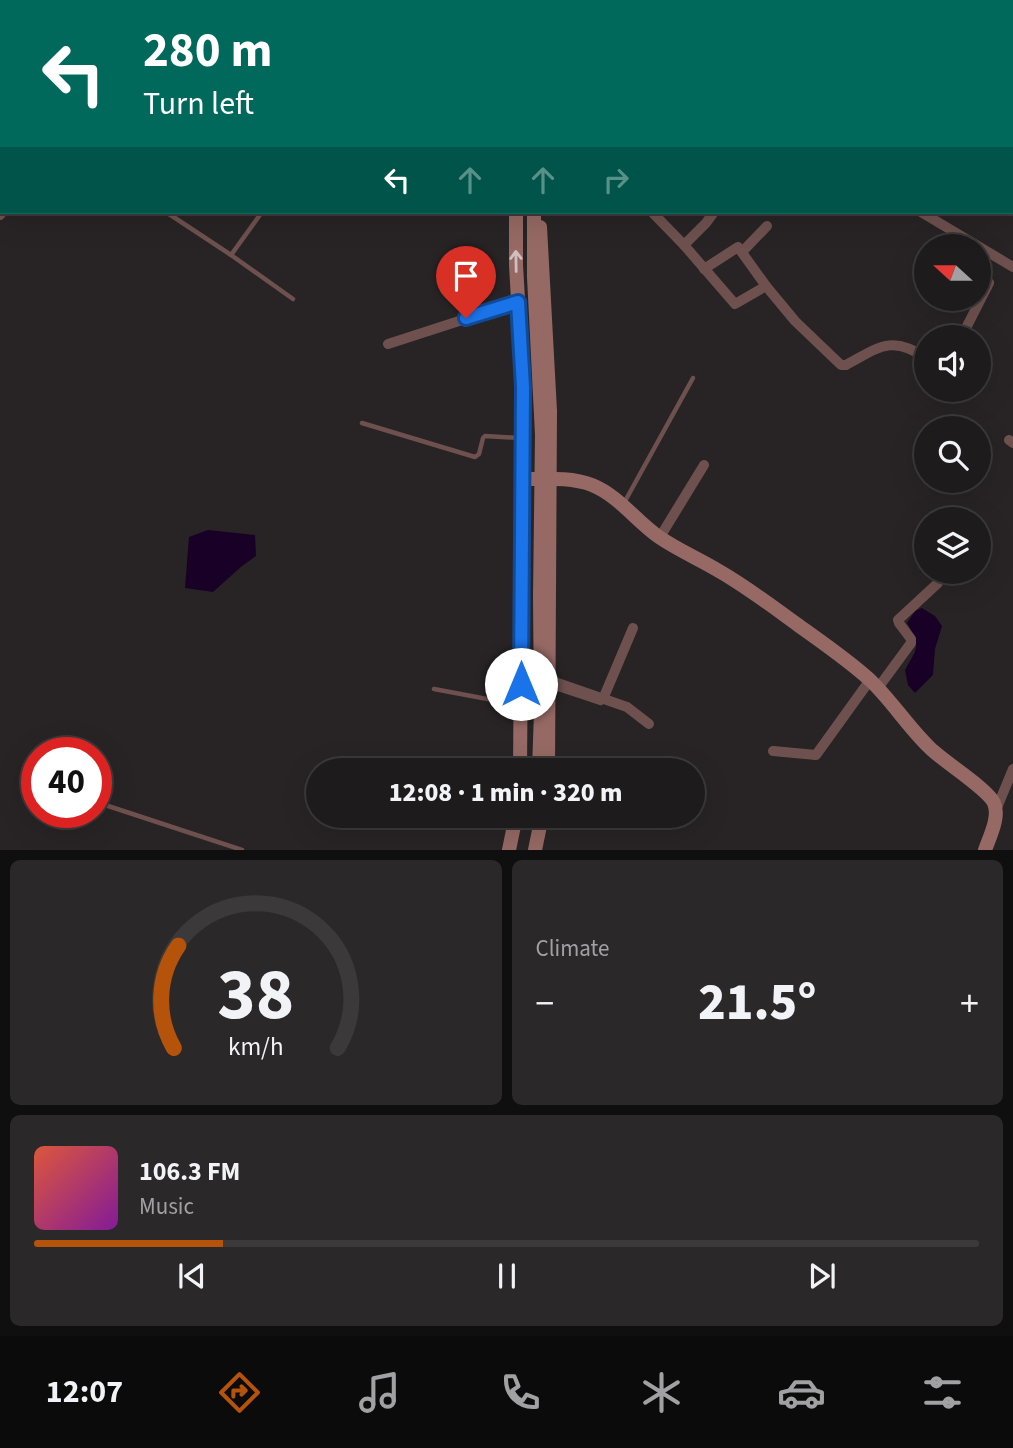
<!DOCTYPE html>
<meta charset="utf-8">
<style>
:root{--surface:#1e1b1c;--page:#2b2829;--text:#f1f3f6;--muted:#a1a1a3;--line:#3c393b;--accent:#b45309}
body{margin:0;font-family:"Source Sans 3",sans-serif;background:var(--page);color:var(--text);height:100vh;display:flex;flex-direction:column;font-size:26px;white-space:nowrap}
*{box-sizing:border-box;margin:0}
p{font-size:23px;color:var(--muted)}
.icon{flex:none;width:38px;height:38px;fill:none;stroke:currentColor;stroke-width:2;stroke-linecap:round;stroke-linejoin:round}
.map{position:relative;height:850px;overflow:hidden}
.sheet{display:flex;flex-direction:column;gap:10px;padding:10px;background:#100f0f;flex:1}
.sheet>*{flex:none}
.guide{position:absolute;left:0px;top:0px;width:1013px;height:214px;box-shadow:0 7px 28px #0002,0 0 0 2px var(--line);background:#00695c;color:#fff;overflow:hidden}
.needle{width:46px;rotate:291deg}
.fabs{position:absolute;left:914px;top:234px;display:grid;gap:14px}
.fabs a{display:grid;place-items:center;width:77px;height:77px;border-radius:50%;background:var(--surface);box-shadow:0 7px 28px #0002,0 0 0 2px var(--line);font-size:35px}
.speed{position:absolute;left:21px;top:737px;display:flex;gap:14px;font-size:35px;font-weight:700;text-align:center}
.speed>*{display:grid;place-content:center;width:91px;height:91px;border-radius:50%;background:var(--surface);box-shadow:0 7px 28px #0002,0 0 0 2px var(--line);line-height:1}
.speed .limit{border:10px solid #d22;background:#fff;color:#111}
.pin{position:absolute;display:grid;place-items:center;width:60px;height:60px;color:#fff;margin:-72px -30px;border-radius:50% 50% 50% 0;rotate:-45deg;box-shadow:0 0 7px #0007}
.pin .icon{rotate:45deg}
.me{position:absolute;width:77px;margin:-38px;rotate:0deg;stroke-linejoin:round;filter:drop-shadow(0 0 5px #0008)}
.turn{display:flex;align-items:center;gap:24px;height:147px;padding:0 28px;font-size:32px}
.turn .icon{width:91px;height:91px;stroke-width:2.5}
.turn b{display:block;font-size:49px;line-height:60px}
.lanes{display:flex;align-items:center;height:66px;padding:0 28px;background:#0003;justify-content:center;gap:35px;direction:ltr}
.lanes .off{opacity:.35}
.big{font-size:52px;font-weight:800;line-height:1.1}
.sheet .card{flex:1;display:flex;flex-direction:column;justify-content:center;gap:10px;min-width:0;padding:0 24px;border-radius:10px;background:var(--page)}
.sheet .dial{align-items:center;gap:0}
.dial svg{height:182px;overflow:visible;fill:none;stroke:var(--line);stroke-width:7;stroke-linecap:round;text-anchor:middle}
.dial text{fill:var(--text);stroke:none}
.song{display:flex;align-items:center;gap:21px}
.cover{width:84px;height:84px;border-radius:10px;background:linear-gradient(135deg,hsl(10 70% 55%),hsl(290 70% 35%))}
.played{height:7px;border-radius:4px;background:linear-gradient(90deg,var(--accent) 20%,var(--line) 20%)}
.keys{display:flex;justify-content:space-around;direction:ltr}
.heat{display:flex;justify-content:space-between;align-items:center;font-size:38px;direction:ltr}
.sheet .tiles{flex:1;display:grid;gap:10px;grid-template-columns:1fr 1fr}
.card:last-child{grid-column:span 2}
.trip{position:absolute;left:306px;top:758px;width:399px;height:70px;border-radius:35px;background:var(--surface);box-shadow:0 7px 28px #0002,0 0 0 2px var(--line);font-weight:800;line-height:70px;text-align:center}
.menu{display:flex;height:112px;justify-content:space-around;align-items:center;background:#0c0b0b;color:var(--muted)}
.menu .icon{width:49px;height:49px}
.menu .active{color:var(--accent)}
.menu b{font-size:32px;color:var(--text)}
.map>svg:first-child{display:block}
.water{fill:#190026}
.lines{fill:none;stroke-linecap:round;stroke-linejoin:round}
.lane{stroke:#6e514e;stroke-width:4.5}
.street{stroke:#6e514e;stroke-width:10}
.secondary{stroke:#966964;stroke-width:14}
.rail-casing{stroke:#afabac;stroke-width:5}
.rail{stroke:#1f1a1b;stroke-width:2.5;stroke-dasharray:8;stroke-linecap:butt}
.secondary-bridge{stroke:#966964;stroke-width:14}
.oneway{stroke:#cfbfbe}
.route-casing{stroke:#114b97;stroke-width:18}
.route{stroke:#1a73e8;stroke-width:12}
</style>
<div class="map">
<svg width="1013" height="850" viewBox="0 0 1013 850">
<rect width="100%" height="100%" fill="#282425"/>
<g class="water">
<path d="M 208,530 L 255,535 L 256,556 L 242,566 L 213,592 L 185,588 L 189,537 Z"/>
<path d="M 922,608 L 935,616 L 942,626 L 935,649 L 933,675 L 915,693 L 908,685 L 905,670 C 918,647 921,647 907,623 L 915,611 Z"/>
</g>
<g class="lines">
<g class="lane">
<path d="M 441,0 L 444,2"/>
<path d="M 166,212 L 231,255 L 262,212"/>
<path d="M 231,255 L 293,299"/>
<path d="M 362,423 L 475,457 L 479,454 L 483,438 L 485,436 L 520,438"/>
<path d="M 624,503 L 693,378"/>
<path d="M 553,687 L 601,703"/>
<path d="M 434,689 L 519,705"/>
<path d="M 96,802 L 242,850"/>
</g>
<g class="street">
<path d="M 601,2 L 601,0"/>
<path d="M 811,2 L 811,0"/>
<path d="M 1012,126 L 1013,128"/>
<path d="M 652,212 L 684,245 L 735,304 L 766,286"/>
<path d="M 921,212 L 1013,267"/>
<path d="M 0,215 L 2,212"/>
<path d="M 684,245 L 706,223 L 714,212"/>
<path d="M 742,252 L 767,226"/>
<path d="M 704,269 L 738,247 L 766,286 L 795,321 L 841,365 L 846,365 C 878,348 891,334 926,358"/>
<path d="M 959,338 L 965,330 L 989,283 L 978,273"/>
<path d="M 388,344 L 518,302"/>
<path d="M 1009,440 L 1013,443"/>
<path d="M 660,537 L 704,465"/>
<path d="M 549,680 L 627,707 L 649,724"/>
<path d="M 878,688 L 911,643 L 911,639 L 899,623 L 898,620 L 938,583"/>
<path d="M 603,699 L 633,628"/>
<path d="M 773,751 L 816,755 L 870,680"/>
<path d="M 996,810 L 1013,769"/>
</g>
<g class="secondary">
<path d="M 257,2 L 258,0"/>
<path d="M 545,2 L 546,0"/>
<path d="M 562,2 L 563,0"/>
<path d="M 0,134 L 2,134"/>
<path d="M 516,212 L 516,265 L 523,387 L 520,770"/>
<path d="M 540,227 L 550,411 L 548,770"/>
<path d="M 523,479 C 546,479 571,477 592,485 C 619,496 636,521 659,537 C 678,550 699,559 719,571 C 747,587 773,607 798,625 C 823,643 848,660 870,680 C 892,701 908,727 930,748 C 944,762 988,789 994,803 C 1000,817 990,836 985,850"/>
<path d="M 509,850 L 516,816"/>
<path d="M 535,850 L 542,816"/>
</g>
<g class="rail-casing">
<g id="rail">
<path d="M 107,2 L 108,0"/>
<path d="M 120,2 L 122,0"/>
<path d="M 0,173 L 2,170"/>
</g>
</g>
<use href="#rail" class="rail"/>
<path class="secondary-bridge" d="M 534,212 L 534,277 L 542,435 L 540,597 L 541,712 L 539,770"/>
</g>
<defs><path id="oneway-shaft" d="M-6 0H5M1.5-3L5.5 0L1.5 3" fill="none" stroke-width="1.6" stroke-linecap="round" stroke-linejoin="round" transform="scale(1.75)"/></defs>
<use class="oneway" href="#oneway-shaft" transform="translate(516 261) rotate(-91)"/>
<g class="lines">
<g class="route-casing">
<path id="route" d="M 466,318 L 518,302 L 523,387 L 521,684"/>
</g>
<use href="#route" class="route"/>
</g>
</svg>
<div class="fabs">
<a><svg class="needle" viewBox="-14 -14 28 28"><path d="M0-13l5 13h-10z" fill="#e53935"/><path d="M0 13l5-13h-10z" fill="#a1a1a3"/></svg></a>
<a><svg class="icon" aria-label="sound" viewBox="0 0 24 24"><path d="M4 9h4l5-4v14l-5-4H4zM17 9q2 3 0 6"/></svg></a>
<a><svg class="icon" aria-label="search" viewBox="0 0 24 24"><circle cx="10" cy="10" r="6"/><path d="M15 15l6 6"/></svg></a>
<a><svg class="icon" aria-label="layers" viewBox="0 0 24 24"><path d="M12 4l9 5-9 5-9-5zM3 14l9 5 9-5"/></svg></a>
</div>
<div class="speed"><div class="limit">40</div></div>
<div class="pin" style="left:466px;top:318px;background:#d93025"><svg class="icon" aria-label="arrive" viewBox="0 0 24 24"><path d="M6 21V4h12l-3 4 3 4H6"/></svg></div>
<svg class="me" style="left:521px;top:684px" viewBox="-20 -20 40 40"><circle r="19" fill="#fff"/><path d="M0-13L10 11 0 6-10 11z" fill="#1a73e8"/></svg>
<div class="trip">12:08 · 1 min · 320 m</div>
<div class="guide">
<div class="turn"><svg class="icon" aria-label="left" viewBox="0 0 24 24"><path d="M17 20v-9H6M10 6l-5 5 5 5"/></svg><div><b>280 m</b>Turn left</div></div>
<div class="lanes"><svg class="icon" aria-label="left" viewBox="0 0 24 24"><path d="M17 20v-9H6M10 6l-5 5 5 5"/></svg><svg class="icon off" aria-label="ahead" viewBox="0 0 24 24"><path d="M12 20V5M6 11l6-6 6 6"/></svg><svg class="icon off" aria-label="ahead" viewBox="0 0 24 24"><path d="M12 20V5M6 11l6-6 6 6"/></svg><svg class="icon off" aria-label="right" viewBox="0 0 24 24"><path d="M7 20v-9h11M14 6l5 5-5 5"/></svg></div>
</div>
</div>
<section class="sheet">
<div class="tiles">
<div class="card dial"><svg viewBox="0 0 100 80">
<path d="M14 69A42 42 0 1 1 86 69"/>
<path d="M14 69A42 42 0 0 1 16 24" stroke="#b45309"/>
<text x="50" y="56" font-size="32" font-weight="700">38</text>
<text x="50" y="72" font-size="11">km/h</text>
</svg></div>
<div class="card"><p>Climate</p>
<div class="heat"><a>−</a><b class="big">21.5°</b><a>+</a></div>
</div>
<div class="card">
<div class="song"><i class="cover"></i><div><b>106.3 FM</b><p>Music</p></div></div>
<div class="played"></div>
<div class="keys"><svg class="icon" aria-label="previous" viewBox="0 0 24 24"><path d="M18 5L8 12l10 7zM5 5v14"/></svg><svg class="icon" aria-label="pause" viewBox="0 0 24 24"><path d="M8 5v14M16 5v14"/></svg><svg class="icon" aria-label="next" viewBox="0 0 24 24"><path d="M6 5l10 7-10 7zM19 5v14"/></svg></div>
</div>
</div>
</section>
<nav class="menu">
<b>12:07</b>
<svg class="icon active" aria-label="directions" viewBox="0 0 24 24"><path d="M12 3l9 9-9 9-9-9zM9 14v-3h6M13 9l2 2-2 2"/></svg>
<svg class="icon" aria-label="music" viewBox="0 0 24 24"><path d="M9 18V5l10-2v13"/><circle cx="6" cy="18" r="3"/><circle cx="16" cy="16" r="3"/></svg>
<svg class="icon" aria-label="phone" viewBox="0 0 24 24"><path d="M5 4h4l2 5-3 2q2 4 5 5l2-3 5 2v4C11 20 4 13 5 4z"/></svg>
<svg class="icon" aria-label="climate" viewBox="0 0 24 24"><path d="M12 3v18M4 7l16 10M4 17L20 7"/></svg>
<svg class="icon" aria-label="car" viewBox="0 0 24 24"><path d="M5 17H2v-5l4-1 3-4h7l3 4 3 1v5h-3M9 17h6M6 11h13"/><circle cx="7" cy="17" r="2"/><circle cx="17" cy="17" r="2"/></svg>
<svg class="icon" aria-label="filters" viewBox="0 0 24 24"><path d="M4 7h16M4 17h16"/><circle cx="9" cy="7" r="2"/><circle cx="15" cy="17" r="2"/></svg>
</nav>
